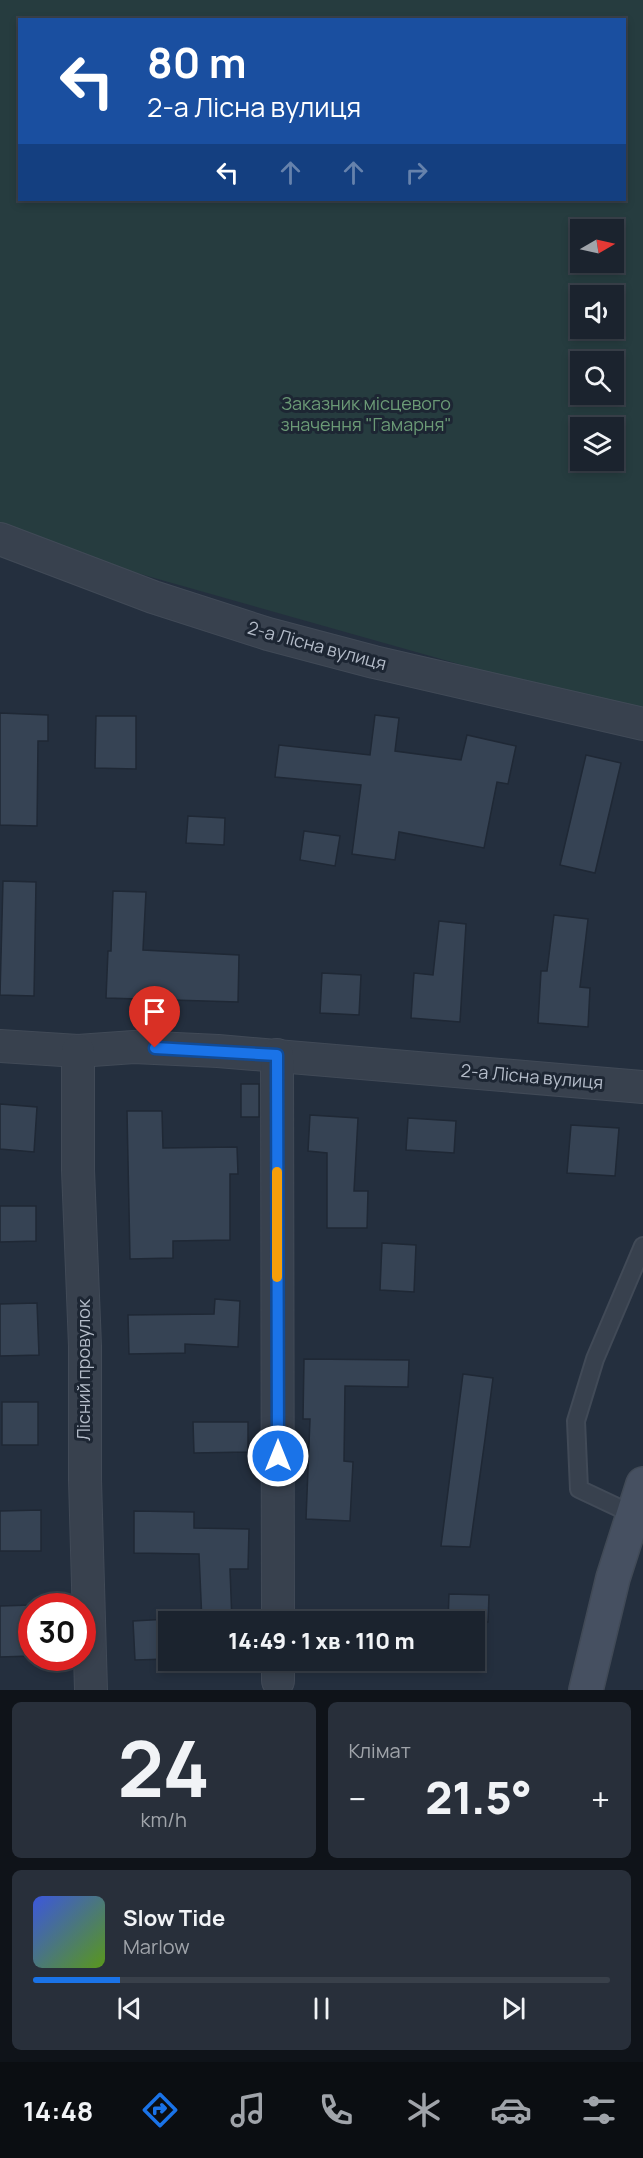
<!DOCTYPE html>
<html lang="uk">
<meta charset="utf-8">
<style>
:root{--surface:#1b232e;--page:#282f3a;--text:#f1f3f6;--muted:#a0a4aa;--line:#39404a;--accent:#1a73e8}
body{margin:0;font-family:Manrope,sans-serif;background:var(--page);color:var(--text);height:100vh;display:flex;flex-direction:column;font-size:22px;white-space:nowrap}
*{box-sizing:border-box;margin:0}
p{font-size:20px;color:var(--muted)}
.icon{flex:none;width:33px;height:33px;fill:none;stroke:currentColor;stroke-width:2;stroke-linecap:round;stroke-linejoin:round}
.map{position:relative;height:1690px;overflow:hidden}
.panel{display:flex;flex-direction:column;gap:12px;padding:12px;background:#0f1319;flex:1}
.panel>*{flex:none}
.guide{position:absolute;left:18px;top:18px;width:608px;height:183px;border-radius:0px;box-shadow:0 3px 9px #0003,0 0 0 2px var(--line);background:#1a4fa0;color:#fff;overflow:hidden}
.needle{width:39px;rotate:81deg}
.tools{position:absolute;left:570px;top:219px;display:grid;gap:12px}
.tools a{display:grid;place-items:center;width:54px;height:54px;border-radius:0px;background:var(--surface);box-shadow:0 3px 9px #0003,0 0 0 2px var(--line);font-size:30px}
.speed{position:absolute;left:18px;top:1593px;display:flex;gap:12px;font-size:30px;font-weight:700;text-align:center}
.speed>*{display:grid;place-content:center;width:78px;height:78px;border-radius:50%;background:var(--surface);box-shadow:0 3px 9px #0003,0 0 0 2px var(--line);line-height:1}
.speed .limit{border:9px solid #d22;background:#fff;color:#111}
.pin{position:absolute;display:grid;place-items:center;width:51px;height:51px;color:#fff;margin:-62px -26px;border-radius:50% 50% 50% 0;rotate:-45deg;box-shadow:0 0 6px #0007}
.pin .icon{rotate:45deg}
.me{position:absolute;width:66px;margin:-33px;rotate:0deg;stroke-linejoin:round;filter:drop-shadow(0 0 4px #0008)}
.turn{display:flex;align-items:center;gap:21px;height:126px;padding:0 30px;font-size:27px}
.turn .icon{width:78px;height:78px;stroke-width:2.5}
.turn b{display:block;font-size:42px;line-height:51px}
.lanes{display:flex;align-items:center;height:57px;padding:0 30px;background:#0003;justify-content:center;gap:30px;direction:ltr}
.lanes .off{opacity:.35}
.big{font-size:45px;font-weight:800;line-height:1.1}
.panel .card{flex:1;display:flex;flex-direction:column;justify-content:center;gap:9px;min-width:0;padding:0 21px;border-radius:9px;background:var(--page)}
.panel .dial{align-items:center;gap:0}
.dial b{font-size:78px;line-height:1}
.song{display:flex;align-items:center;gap:18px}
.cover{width:72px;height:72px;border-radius:9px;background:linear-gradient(135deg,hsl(230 70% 55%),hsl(90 70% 35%))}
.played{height:6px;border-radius:3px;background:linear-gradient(90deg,var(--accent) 15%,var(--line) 15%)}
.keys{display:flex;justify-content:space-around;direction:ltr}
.heat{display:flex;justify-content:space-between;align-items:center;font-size:33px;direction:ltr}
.panel .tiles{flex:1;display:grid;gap:12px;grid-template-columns:1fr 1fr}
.card:last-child{grid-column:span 2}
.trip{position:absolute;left:158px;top:1611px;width:327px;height:60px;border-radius:0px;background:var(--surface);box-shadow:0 3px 9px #0003,0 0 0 2px var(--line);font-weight:800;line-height:60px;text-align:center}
.menu{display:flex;height:96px;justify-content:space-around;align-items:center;background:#0b0e12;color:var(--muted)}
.menu .icon{width:42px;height:42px}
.menu .current{color:var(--accent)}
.menu b{font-size:27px;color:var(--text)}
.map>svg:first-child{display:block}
.green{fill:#263c3f;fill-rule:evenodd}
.building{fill:#364354;stroke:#1f2835;stroke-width:1.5}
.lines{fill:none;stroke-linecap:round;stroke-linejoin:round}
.lane-casing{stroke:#414a57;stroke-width:20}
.street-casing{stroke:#414a57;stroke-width:34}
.secondary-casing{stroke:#414a57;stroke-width:36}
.lane{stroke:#38414e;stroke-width:16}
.street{stroke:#38414e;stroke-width:32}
.secondary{stroke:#465061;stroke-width:33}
.route-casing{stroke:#114b97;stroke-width:15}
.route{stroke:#1a73e8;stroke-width:10}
.slow{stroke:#f59e0b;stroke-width:10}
.labels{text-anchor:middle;stroke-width:6;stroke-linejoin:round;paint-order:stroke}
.park-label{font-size:18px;fill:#6b9a76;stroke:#1d2633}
.street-label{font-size:18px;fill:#b4bcc9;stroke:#1d2633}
</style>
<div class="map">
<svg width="643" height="1690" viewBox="0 0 643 1690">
<rect width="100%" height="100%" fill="#242f3e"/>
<path class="green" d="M 0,0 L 643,0 L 643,716 L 119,568 L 0,550 ZM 20,20 L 624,20 L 624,200 L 20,200 ZM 580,230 L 614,230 L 614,262 L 580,262 ZM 580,296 L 614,296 L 614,328 L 580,328 ZM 580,362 L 614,362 L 614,394 L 580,394 ZM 580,428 L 614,428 L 614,460 L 580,460 Z"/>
<g class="building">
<path d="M 0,713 L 48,715 L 48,741 L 38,741 L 37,826 L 0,825 Z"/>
<path d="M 375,715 L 399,718 L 395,751 L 461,760 L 467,735 L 516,746 L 508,784 L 497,782 L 484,848 L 399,832 L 395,860 L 352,854 L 361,785 L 275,777 L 279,745 L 370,755 Z"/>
<path d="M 96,716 L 136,716 L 136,769 L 95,768 Z"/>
<path d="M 586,755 L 621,763 L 595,873 L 560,865 Z"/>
<path d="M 188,816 L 225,818 L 224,845 L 186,843 Z"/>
<path d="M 304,831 L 340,836 L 335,866 L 300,860 Z"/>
<path d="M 3,881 L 36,882 L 34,996 L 0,995 Z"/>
<path d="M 113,891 L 146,892 L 143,950 L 239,955 L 238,1002 L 106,998 L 108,951 L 111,951 Z"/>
<path d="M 554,915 L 588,919 L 580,987 L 590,988 L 588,1027 L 538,1023 L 541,971 L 547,971 Z"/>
<path d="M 439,921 L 466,924 L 460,1022 L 411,1018 L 414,973 L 433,975 Z"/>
<path d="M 322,973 L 361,975 L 359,1015 L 320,1013 Z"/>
<rect x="241" y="1084" width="18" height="33"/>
<path d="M 0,1104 L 37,1107 L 34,1152 L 0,1149 Z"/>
<path d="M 127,1111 L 162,1111 L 163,1148 L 237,1147 L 238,1174 L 230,1174 L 230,1240 L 173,1241 L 173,1258 L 130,1259 Z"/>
<path d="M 310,1115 L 358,1118 L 354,1191 L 368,1191 L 367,1228 L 327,1228 L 327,1153 L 308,1151 Z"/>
<path d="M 408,1118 L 456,1121 L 454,1153 L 406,1150 Z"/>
<path d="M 571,1125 L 619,1128 L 615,1176 L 567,1173 Z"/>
<path d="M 0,1206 L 36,1206 L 36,1241 L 0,1242 Z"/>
<path d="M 382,1243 L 416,1245 L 414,1292 L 380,1290 Z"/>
<path d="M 215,1299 L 240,1301 L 238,1347 L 185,1344 L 185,1353 L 129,1354 L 128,1315 L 214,1314 Z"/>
<path d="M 37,1303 L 39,1355 L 0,1356 L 0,1304 Z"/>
<path d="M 304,1359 L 409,1360 L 408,1387 L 345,1386 L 344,1461 L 353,1462 L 350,1521 L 306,1519 L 310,1419 L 303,1419 Z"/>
<path d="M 463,1374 L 493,1378 L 485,1439 L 470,1547 L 441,1546 Z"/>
<rect x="2" y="1402" width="36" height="43"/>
<path d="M 193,1422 L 248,1422 L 248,1452 L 194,1453 Z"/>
<path d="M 41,1510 L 41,1551 L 0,1551 L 0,1511 Z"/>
<path d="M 134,1511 L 194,1512 L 194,1528 L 249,1529 L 248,1569 L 230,1569 L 232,1622 L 202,1622 L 199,1554 L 134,1553 Z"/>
<path d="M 449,1594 L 489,1595 L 488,1622 L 448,1622 Z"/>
<path d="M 32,1605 L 32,1656 L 0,1657 L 0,1606 Z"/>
<path d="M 168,1619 L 168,1659 L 135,1660 L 133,1621 Z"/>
</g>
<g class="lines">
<g class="lane-casing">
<path id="lane" d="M 632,1514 L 579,1489 L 576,1421 L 595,1359 L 643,1246"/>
</g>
<g class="street-casing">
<g id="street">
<path d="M 0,539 L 153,597 L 268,634 L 374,662 L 643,724"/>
<path d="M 0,1046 L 78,1051 L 134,1047 L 218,1051 L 643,1087"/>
<path d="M 78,1051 L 78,1170 L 85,1346 L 85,1480 L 91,1690"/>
<path d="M 277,1055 L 278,1622"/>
<path d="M 278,1660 L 278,1681"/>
</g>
</g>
<g class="secondary-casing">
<path id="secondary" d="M 586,1690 L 613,1578 L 643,1484"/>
</g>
<use href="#lane" class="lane"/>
<use href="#street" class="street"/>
<use href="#secondary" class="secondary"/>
</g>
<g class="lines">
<g class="route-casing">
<path id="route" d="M 155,1048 L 277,1055 L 278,1456"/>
</g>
<use href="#route" class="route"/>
<path class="slow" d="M 277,1172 L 277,1277"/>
</g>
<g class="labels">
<g class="park-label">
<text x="366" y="410">Заказник місцевого<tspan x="366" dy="21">значення "Гамарня"</tspan></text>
</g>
<g class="street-label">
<text transform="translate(317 646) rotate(15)" y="6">2-а Лісна вулиця</text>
<text transform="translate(532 1077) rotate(5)" y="6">2-а Лісна вулиця</text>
<text transform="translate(84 1370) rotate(-90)" y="6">Лісний провулок</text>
</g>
</g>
</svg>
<div class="tools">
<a><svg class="needle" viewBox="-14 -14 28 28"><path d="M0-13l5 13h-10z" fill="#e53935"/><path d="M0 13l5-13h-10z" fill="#a0a4aa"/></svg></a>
<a><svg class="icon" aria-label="sound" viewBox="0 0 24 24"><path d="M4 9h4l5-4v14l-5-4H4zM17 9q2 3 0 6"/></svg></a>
<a><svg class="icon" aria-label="search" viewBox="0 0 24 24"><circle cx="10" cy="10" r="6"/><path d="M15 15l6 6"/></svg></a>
<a><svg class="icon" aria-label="layers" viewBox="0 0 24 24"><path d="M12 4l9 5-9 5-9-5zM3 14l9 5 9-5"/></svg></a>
</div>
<div class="speed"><div class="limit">30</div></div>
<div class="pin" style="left:155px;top:1048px;background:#d93025"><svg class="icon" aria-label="arrive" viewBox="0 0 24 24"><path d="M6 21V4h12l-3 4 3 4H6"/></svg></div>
<svg class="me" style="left:278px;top:1456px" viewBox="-20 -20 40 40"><circle r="17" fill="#1a73e8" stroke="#fff" stroke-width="3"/><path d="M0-11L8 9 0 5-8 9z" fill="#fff"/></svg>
<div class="trip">14:49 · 1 хв · 110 m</div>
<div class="guide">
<div class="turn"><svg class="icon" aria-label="left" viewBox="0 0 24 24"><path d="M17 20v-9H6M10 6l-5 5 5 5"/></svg><div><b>80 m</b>2-а Лісна вулиця</div></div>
<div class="lanes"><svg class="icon" aria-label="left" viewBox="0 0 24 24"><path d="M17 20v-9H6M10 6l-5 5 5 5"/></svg><svg class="icon off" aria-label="ahead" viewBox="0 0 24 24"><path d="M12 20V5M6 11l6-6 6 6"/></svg><svg class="icon off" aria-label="ahead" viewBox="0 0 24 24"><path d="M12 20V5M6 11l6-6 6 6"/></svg><svg class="icon off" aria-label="right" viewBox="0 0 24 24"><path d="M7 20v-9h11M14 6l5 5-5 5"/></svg></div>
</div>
</div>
<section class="panel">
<div class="tiles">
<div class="card dial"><b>24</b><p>km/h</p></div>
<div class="card"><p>Клімат</p>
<div class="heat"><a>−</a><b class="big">21.5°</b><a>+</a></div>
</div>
<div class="card">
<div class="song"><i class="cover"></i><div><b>Slow Tide</b><p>Marlow</p></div></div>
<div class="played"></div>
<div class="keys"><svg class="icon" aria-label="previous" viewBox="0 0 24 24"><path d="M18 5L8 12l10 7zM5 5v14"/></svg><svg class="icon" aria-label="pause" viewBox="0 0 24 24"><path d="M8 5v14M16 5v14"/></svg><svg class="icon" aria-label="next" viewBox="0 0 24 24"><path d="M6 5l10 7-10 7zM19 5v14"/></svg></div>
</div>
</div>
</section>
<nav class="menu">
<b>14:48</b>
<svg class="icon current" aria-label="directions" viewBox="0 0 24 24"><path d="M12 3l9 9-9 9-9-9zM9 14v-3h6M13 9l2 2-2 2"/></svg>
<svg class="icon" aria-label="music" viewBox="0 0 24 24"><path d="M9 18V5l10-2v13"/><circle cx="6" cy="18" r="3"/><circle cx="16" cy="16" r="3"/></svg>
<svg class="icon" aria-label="phone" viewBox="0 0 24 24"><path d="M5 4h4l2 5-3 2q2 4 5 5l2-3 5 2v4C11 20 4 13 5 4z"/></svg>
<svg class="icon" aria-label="climate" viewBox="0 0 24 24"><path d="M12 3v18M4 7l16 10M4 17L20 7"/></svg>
<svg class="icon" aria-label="car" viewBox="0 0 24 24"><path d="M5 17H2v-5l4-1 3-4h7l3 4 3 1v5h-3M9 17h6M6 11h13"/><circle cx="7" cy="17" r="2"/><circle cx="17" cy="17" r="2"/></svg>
<svg class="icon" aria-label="filters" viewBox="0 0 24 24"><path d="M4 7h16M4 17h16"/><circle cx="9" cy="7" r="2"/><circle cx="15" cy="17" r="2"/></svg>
</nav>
